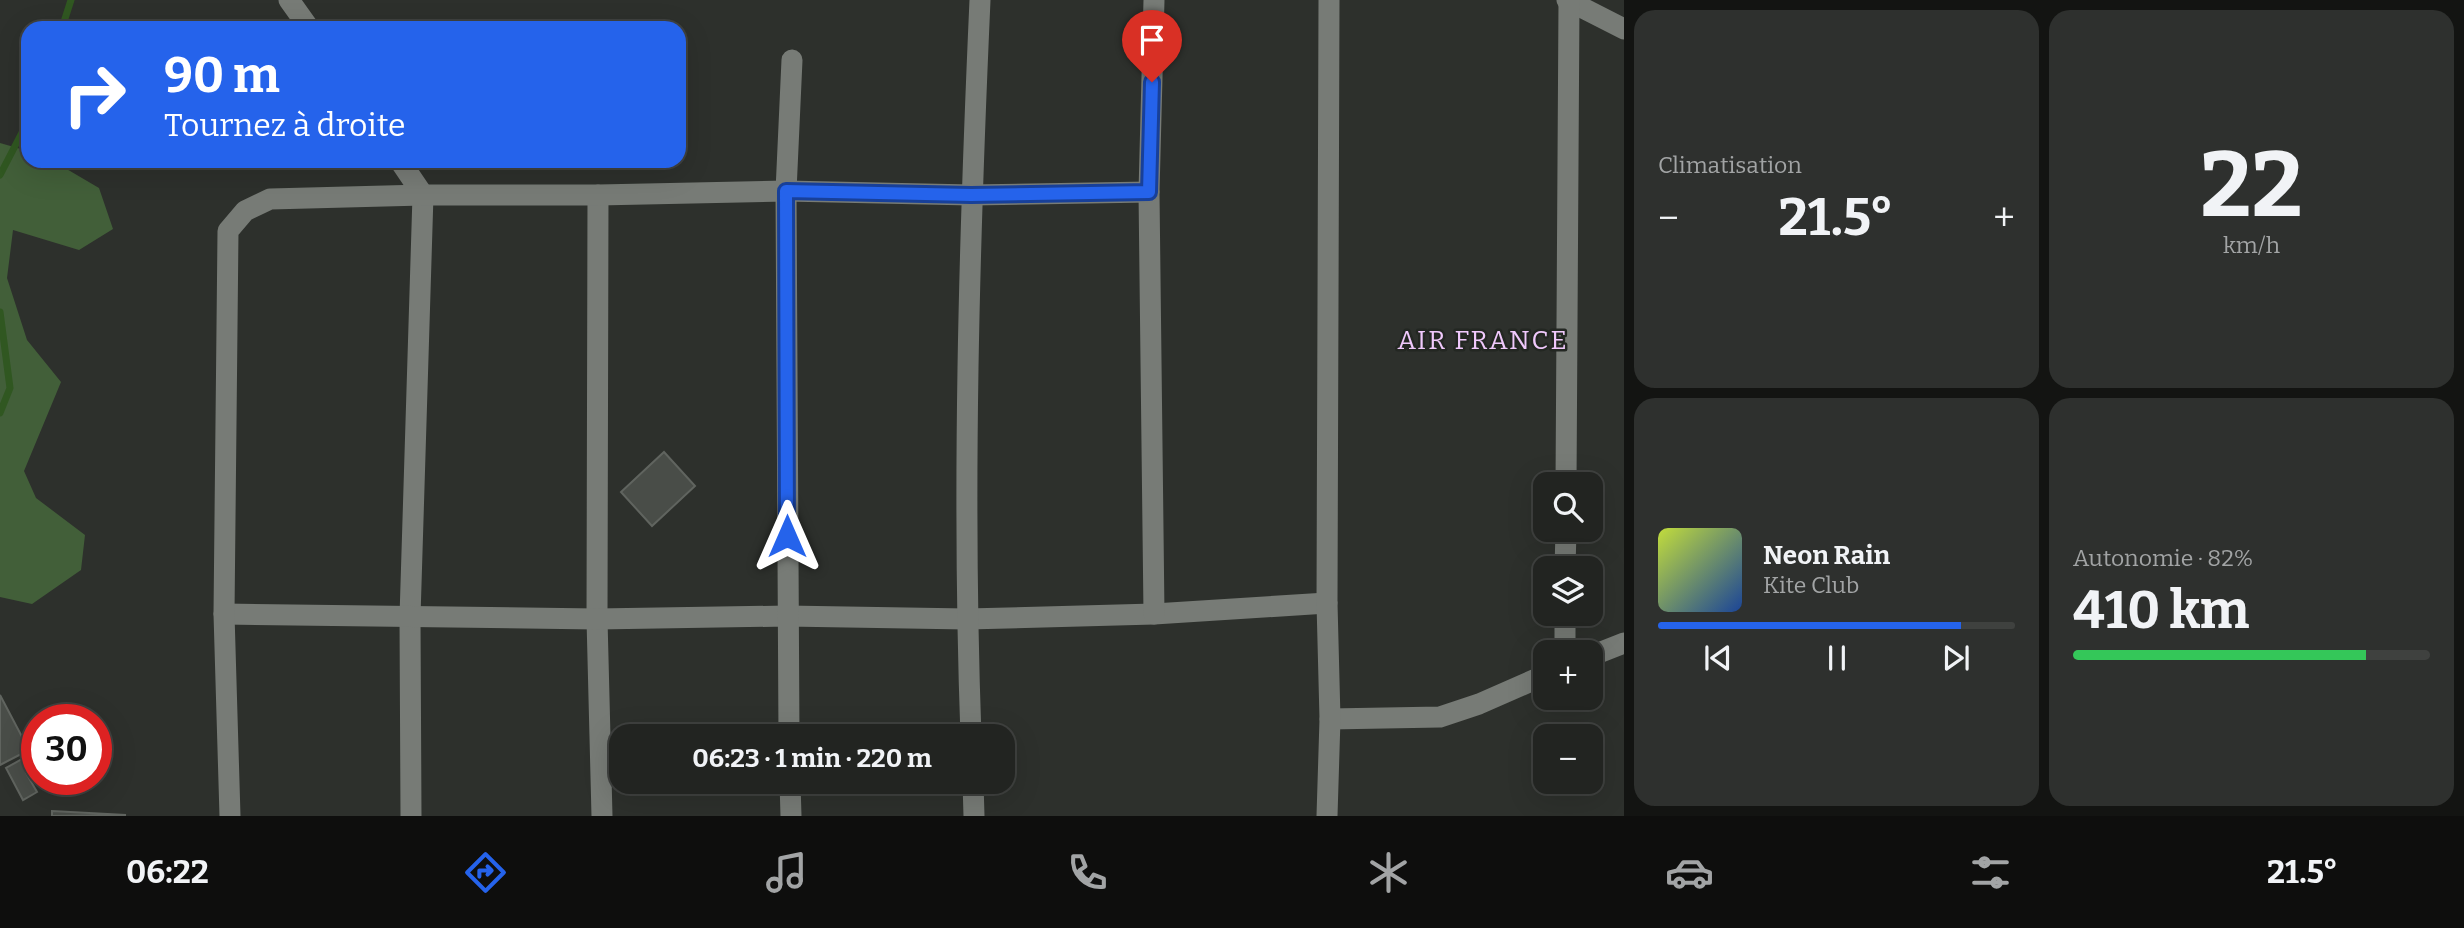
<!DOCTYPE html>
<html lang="fr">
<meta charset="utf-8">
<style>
:root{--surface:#222421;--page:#2e302e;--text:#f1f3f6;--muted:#a2a4a5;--line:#3f413f;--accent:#2563eb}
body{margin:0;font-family:Bitter,serif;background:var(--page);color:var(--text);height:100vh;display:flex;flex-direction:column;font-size:26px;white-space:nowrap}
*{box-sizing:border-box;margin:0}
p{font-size:23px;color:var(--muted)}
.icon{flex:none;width:38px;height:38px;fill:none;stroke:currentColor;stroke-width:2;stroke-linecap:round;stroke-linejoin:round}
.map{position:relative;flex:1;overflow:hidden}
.panel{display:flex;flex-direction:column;gap:10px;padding:10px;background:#131412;width:840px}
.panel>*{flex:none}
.guide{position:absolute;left:21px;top:21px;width:665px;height:147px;border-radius:21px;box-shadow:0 7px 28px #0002,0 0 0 2px var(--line);background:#2563eb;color:#fff;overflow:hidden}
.fabs{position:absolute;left:1533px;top:472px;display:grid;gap:14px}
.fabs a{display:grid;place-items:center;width:70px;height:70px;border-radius:14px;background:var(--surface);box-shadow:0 7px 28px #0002,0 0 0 2px var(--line);font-size:35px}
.speed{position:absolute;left:21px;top:704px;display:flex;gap:14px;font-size:35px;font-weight:700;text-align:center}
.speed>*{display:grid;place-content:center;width:91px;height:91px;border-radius:50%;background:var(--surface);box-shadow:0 7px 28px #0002,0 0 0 2px var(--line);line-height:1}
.speed .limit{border:10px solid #d22;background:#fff;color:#111}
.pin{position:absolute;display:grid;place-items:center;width:60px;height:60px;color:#fff;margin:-72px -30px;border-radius:50% 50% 50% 0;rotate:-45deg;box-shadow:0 0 7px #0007}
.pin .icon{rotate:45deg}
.me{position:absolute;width:77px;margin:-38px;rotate:0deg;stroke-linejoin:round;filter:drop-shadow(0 0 5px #0008)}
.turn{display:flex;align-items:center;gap:24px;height:147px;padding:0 28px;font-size:32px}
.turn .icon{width:91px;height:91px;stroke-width:2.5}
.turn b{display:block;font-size:49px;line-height:60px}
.big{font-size:52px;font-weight:700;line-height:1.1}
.panel .card{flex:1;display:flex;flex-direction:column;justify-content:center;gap:10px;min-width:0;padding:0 24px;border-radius:21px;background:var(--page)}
.panel .dial{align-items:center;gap:0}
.dial b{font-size:91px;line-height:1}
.song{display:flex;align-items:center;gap:21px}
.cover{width:84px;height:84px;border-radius:10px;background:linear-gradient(135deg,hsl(70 70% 55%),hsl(220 70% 35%))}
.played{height:7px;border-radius:4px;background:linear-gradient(90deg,var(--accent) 85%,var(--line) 85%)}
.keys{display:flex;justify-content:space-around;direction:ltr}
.heat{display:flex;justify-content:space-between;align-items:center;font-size:38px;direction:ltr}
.charge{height:10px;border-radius:5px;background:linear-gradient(90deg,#34c759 82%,var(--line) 0)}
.panel .tiles{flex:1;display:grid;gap:10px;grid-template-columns:repeat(2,1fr)}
.trip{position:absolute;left:609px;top:724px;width:406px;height:70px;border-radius:21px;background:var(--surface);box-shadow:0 7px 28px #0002,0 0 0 2px var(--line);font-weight:700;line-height:70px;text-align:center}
.dock{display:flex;height:112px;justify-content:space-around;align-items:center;background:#0e0e0d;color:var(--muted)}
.dock .icon{width:49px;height:49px}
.dock .selected{color:var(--accent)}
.dock b{font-size:32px;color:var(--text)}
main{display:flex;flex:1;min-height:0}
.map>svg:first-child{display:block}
.green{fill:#425f39}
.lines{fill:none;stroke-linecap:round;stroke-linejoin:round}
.stream{stroke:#305721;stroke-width:7}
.building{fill:#494d48;stroke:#60645f;stroke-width:2}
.minor{stroke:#777b76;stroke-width:21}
.route-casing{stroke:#184099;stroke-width:18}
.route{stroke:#2563eb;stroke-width:12}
.labels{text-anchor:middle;stroke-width:5;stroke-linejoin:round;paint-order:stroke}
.neighbourhood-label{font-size:26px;letter-spacing:2px;fill:#f0c9fc;stroke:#232722}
</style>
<main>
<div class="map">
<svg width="1624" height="816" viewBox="0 0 1624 816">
<rect width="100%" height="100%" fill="#2d302c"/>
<path class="green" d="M 0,143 L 28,151 L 28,161 L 53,161 L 99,188 L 113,229 L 79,250 L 13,230 L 7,278 L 27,340 L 61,382 L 24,471 L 36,498 L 85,535 L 81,570 L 32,604 L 0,597 Z"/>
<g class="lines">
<g class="stream">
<path d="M 62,28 L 71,0"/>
<path d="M 0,175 L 28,121"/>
<path d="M 0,312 L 10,388 L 0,413"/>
</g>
</g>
<g class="building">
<path d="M 664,452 L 695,486 L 652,526 L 621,492 Z"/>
<path d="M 0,695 L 29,750 L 0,765 Z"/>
<path d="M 31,754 L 37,767 L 26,773 L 37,792 L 23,800 L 6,768 Z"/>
<rect x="42" y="779" width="29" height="9"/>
<path d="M 52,811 L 126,815 L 52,816 Z"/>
</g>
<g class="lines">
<g class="minor">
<path d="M 289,0 L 309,28"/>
<path d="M 1567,0 L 1624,29"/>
<path d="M 400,161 L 423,195 L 410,617 L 411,816"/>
<path d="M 598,195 L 597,619 L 602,816"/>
<path d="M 1566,485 L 1569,1"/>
<path d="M 1565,569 L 1566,530"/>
<path d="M 224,614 L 597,619 L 787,616 L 967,619 L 1154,614 L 1327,603"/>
<path d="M 1154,614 L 1149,192 L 1154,0"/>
<path d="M 1565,653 L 1565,614"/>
<path d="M 1591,656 L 1624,643"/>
<path d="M 1330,719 L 1440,717 L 1479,704 L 1545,675"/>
<path d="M 789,737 L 786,191 L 792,60"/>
<path d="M 971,737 C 962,491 969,245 980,0"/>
<path d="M 790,782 L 791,816"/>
<path d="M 973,782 L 974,816"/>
<path d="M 230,816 L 224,614 L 228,231 L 245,211 L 270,199 L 423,195 L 598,195 L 786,191 L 971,195 L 1149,192"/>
<path d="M 1327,816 L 1330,719 L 1327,603 L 1329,0"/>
</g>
</g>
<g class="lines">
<g class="route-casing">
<path id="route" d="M 787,536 L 786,191 L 971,195 L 1149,192 L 1152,82"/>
</g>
<use href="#route" class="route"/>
</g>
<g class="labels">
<g class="neighbourhood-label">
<text x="1483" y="349">AIR FRANCE</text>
</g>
</g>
</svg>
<div class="fabs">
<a><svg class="icon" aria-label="search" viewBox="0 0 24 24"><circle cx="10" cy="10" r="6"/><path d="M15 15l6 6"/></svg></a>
<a><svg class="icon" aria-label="layers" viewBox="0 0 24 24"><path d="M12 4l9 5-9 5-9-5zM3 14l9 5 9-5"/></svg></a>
<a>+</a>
<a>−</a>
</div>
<div class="speed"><div class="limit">30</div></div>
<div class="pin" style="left:1152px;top:82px;background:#d93025"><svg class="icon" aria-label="arrive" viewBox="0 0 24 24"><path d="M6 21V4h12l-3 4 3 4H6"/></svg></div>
<svg class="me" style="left:787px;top:536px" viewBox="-20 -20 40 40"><path d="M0-17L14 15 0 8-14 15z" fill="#2563eb" stroke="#fff" stroke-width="4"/></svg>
<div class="trip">06:23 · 1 min · 220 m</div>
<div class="guide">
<div class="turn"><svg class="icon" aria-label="right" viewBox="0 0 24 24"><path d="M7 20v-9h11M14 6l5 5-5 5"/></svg><div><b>90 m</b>Tournez à droite</div></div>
</div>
</div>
<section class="panel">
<div class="tiles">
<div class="card"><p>Climatisation</p>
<div class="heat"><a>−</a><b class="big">21.5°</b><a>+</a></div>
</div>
<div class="card dial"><b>22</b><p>km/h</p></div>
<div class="card">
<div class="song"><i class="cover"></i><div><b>Neon Rain</b><p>Kite Club</p></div></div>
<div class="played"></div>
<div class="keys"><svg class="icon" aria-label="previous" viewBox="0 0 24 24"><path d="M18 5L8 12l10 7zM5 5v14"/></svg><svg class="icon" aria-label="pause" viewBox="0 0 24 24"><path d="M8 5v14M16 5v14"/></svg><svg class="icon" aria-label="next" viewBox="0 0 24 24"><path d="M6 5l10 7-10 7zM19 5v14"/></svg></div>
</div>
<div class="card"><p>Autonomie · 82%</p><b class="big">410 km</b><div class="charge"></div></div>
</div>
</section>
</main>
<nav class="dock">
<b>06:22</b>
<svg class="icon selected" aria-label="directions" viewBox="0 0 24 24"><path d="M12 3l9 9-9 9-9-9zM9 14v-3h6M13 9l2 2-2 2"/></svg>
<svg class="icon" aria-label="music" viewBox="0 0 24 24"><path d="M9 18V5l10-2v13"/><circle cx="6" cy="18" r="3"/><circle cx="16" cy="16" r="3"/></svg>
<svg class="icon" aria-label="phone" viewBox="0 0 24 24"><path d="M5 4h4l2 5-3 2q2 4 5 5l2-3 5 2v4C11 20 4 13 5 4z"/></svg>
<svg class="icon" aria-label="climate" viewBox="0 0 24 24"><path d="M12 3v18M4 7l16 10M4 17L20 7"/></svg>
<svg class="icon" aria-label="car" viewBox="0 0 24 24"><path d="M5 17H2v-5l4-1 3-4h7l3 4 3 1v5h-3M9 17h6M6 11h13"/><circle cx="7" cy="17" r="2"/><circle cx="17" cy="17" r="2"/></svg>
<svg class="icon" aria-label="filters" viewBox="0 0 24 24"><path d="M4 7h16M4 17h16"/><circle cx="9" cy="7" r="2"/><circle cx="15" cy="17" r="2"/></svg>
<b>21.5°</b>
</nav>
